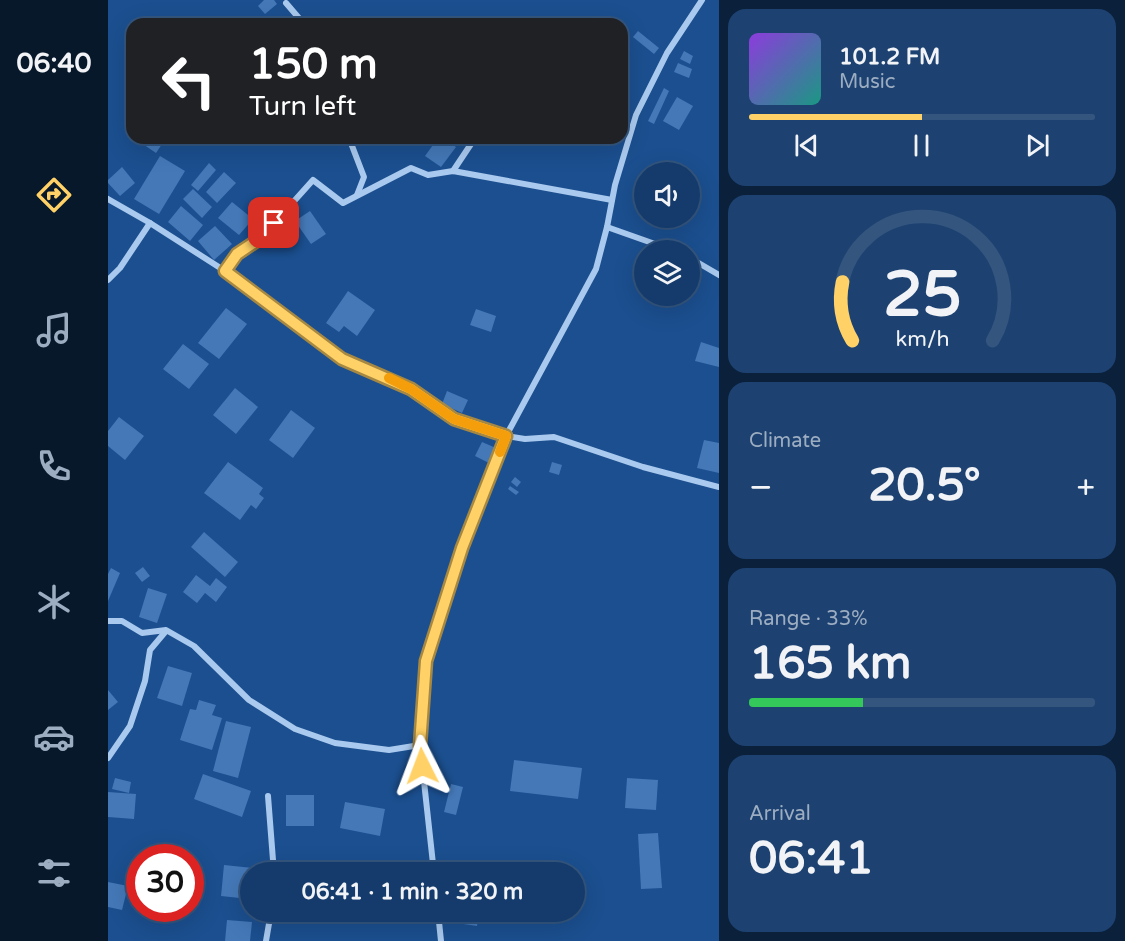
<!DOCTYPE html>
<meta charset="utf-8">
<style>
:root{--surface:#143b6b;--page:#1d4271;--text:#f1f3f6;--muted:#9dadc1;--line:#33557e;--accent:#ffd166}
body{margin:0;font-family:"Varela Round",sans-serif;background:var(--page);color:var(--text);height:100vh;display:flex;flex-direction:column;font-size:22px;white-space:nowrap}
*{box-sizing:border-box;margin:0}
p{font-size:20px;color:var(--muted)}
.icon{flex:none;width:33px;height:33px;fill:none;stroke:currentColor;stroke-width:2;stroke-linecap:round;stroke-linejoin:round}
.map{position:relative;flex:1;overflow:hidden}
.panel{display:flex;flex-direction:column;gap:9px;padding:9px;background:#0b203b;width:406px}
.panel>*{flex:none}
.hud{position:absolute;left:18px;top:18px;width:502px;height:126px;border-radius:18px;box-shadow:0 6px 24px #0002,0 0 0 2px var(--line);background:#202124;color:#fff;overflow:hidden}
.buttons{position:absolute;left:526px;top:162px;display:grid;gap:12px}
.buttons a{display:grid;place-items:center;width:66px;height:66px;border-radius:50%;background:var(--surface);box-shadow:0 6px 24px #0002,0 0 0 2px var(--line);font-size:30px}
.speed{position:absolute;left:18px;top:844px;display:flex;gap:12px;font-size:30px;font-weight:700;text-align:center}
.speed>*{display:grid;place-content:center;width:78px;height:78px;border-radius:50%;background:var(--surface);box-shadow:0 6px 24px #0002,0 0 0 2px var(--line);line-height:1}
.speed .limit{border:9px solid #d22;background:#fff;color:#111}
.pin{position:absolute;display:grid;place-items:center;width:51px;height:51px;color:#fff;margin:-26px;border-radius:12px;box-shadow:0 3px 9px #0006}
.me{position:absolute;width:66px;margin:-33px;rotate:357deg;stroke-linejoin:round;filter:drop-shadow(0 0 4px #0008)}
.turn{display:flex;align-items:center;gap:21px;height:126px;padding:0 24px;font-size:27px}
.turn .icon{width:78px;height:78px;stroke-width:2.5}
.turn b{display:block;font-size:42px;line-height:51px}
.big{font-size:45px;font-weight:700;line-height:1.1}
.panel .tile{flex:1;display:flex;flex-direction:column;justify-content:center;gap:9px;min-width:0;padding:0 21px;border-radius:18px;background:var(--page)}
.panel .dial{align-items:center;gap:0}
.dial svg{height:156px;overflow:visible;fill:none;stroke:var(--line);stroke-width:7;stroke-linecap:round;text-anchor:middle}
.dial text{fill:var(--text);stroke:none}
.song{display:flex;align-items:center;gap:18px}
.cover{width:72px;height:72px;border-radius:9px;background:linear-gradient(135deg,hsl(270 70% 55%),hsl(170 70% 35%))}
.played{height:6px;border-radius:3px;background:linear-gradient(90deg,var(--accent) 50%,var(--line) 50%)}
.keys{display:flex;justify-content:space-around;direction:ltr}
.heat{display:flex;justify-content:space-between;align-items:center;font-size:33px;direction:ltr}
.charge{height:9px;border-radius:4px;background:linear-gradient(90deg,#34c759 33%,var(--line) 0)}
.trip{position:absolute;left:132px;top:862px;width:345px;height:60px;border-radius:30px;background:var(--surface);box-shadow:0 6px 24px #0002,0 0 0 2px var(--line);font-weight:700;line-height:60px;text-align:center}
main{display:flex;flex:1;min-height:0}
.tabs{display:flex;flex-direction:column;width:108px;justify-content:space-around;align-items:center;background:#08182b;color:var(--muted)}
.tabs .icon{width:42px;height:42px}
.tabs .current{color:var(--accent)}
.tabs b{font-size:27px;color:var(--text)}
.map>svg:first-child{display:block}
.building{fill:#4478b7}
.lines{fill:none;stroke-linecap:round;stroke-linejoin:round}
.street{stroke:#a9c9ee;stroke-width:6}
.route-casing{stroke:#a68842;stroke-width:15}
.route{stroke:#ffd166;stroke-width:10}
.slow{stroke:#f59e0b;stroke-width:10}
</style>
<main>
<nav class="tabs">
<b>06:40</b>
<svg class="icon current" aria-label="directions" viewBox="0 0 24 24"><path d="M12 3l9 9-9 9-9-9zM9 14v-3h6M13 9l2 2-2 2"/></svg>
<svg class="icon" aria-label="music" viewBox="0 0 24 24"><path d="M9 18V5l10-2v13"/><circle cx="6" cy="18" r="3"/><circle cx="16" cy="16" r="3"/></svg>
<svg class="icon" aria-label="phone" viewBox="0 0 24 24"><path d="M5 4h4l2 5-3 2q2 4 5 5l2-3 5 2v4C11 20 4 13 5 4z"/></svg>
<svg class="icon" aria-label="climate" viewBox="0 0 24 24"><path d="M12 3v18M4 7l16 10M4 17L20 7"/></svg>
<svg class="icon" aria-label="car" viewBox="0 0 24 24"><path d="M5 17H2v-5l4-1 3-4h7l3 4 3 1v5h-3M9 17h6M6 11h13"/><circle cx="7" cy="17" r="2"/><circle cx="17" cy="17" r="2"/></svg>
<svg class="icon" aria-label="filters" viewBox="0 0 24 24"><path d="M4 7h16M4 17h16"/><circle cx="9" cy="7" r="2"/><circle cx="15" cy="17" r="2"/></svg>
</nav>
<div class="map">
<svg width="611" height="941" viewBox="0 0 611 941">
<rect width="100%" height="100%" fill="#1b4f8f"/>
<g class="building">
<path d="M 156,0 L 166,0 L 169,4 L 157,14 L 150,6 Z"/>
<path d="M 530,31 L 551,48 L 546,54 L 525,37 Z"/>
<path d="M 576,51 L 585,56 L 582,64 L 572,59 Z"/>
<path d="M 570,63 L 584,69 L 581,78 L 566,72 Z"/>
<path d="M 556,88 L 561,91 L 546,124 L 540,121 Z"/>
<path d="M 569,97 L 585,106 L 571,130 L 555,121 Z"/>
<path d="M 26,138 L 58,138 L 48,153 Z"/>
<path d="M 330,138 L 335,138 L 348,147 L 333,167 L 317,156 Z"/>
<path d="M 52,156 L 77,171 L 51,214 L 26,199 Z"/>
<path d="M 101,163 L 108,170 L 90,191 L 83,185 Z"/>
<path d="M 14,167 L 27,183 L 12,196 L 0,183 L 0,180 Z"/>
<path d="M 116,172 L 128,183 L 109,203 L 98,192 Z"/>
<path d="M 85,189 L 104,207 L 94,218 L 75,199 Z"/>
<path d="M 124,202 L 145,219 L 131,235 L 110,218 Z"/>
<path d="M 73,206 L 95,225 L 82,241 L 60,222 Z"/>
<path d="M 202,211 L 218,234 L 203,244 L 187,221 Z"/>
<path d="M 559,218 L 576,218 L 578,219 L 569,227 Z"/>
<path d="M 107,226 L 124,244 L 106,260 L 90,241 Z"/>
<path d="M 240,291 L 267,310 L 249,336 L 236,326 L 231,332 L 218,323 Z"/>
<path d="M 118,308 L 139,324 L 111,359 L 90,343 Z"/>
<path d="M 368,309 L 388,316 L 383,332 L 362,325 Z"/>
<path d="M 593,342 L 611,348 L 611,367 L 587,361 Z"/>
<path d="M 75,344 L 101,364 L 81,389 L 55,369 Z"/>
<path d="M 127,388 L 150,407 L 128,434 L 105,415 Z"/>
<path d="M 339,391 L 360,400 L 354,413 L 334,404 Z"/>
<path d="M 183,410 L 207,428 L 185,458 L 161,440 Z"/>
<path d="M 11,417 L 36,436 L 17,460 L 0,446 L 0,431 Z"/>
<path d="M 596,440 L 611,443 L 611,473 L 589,468 Z"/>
<path d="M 374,442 L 388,448 L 381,463 L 367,456 Z"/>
<path d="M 120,462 L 155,488 L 151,494 L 156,498 L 148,509 L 143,505 L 132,520 L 96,493 Z"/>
<path d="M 444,462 L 454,465 L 451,475 L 441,472 Z"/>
<path d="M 407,477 L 413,482 L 409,487 L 403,482 Z"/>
<path d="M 402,486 L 411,492 L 408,495 L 400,489 Z"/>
<path d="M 96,532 L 130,562 L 117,577 L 83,547 Z"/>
<path d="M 35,567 L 42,576 L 34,582 L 27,573 Z"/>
<path d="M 3,568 L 12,573 L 0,601 L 0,574 Z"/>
<path d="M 88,575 L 102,586 L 108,578 L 119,587 L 108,602 L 97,593 L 89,603 L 75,592 Z"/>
<path d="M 40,588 L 59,594 L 49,623 L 31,617 Z"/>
<path d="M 60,666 L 84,673 L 74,706 L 49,698 Z"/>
<path d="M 0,690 L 10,702 L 0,710 Z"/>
<path d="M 91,700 L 108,705 L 104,715 L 114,718 L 104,750 L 72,740 L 82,709 L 88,710 Z"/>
<path d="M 118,721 L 143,727 L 130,778 L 105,771 Z"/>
<path d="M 406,760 L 474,768 L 470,799 L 402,791 Z"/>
<path d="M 95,774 L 143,791 L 134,817 L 86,799 Z"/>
<path d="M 7,778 L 23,782 L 21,793 L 4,789 Z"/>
<path d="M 519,778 L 550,780 L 548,810 L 517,808 Z"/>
<path d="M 343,784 L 355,787 L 348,815 L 336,812 Z"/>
<path d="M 0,792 L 28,794 L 26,819 L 0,817 Z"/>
<rect x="178" y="795" width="28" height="31"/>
<path d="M 237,802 L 277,809 L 272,836 L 232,828 Z"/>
<path d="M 550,833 L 554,888 L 533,889 L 530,834 Z"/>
<path d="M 116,865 L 145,868 L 144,873 L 142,873 L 141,899 L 113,896 Z"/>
<path d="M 0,882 L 20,886 L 14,910 L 0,907 Z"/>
<path d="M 219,912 L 238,912 L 238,919 L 219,918 Z"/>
<path d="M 240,912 L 296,912 L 295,922 Z"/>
<path d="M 351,912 L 371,912 L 369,926 L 349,923 Z"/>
<path d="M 119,920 L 144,922 L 142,941 L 117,941 Z"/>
</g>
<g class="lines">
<g class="street">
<path d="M 178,3 L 196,24"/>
<path d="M 241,138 L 256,177 L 249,195"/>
<path d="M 345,171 L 367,138"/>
<path d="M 0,199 L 42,223 L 117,271 L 234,359 L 303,389 L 346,419 L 398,436 L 417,439 L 446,437 L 535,467 L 611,487"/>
<path d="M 499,227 L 564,250"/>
<path d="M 582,258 L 611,275"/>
<path d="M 117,271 L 129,254 L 153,238 L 205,180 L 235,203 L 303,168 L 320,175 L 345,171 L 504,200"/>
<path d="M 0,280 L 12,268 L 42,223"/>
<path d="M 0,621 L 14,621 L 34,633 L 58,630 L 86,646 L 141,700 L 187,729 L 227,743 L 281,750 L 312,745"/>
<path d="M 0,758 L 22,726 L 37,681 L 42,650 L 58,631"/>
<path d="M 160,796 L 166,873"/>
<path d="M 326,873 L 312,745 L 318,661 L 354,547 L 398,436 L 488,269 L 499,227 L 507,185 L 528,115 L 559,53 L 594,0"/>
<path d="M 330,912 L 333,941"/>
<path d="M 158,941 L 163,912"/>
</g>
</g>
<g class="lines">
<g class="route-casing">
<path id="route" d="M 166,223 L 153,238 L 129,254 L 117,271 L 234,359 L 303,389 L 346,419 L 398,436 L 354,548 L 318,661 L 312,745 L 314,766"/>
</g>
<use href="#route" class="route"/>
<path class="slow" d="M 281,378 L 303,389 L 346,419 L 398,436 L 392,452"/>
</g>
</svg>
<div class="buttons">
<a><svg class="icon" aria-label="sound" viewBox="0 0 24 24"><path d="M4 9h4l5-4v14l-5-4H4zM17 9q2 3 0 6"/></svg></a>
<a><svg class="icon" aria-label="layers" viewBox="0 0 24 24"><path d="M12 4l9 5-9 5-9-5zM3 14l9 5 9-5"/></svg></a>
</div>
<div class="speed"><div class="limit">30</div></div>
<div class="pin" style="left:166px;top:223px;background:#d93025"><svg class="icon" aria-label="arrive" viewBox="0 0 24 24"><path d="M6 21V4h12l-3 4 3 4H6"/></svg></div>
<svg class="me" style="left:314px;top:766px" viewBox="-20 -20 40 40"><path d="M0-17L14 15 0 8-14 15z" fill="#ffd166" stroke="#fff" stroke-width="4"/></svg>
<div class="trip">06:41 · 1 min · 320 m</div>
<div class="hud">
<div class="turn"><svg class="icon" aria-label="left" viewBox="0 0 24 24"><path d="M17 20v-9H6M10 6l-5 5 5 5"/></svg><div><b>150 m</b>Turn left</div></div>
</div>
</div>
<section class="panel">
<div class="tile">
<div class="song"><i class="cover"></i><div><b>101.2 FM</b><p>Music</p></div></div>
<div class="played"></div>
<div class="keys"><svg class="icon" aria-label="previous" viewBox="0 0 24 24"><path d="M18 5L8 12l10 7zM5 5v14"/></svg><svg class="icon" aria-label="pause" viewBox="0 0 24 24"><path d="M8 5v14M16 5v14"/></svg><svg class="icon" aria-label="next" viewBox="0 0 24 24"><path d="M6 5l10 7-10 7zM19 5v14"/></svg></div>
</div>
<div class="tile dial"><svg viewBox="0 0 100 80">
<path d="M14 69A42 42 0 1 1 86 69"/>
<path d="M14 69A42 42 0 0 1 9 39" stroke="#ffd166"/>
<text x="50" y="56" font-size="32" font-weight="700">25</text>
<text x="50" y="72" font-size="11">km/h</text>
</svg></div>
<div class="tile"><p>Climate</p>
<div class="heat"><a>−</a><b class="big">20.5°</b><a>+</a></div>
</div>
<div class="tile"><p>Range · 33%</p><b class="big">165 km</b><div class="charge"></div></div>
<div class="tile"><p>Arrival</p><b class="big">06:41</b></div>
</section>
</main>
